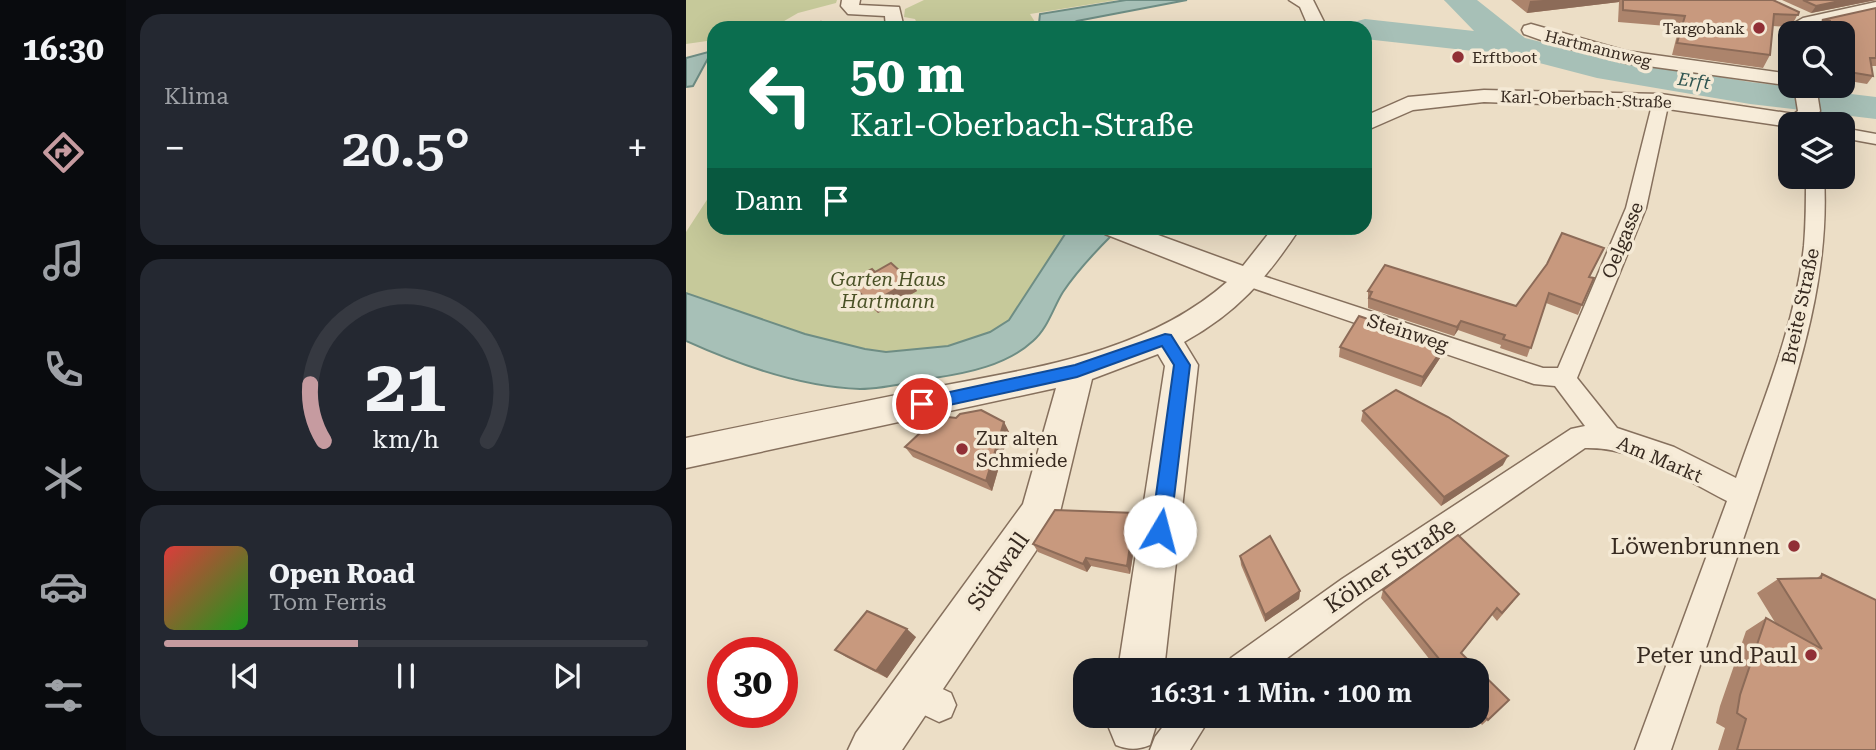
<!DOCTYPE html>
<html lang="de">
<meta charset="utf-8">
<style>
:root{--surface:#171b24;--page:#242831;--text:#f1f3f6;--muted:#9ea1a6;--line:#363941;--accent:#c69ba0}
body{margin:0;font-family:"Roboto Serif",serif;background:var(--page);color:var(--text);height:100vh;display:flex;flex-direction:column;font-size:26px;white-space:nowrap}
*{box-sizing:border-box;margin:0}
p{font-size:23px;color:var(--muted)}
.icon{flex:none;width:38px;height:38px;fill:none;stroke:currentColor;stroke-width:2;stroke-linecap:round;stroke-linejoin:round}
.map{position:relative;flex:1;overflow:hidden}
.side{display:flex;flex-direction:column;gap:14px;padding:14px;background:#0d0f14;width:560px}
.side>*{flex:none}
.guide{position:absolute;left:21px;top:21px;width:665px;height:214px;border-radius:21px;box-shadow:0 7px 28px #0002;background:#0b6e4f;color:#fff;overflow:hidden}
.fabs{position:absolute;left:1092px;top:21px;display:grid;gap:14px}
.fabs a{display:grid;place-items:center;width:77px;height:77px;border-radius:14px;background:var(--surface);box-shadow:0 7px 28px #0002;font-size:35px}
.speed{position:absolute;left:21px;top:637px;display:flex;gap:14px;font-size:35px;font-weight:700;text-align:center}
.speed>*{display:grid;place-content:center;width:91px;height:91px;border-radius:50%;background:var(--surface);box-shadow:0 7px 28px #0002;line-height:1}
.speed .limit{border:10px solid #d22;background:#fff;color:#111}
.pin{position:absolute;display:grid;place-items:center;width:60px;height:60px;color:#fff;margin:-30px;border:4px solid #fff;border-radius:50%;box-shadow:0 2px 7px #0007}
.me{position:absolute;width:77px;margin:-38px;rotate:8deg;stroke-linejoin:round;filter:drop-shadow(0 0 5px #0008)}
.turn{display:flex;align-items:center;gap:24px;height:147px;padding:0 28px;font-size:32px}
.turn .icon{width:91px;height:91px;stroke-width:2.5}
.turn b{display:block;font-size:49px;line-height:60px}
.then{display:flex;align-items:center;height:66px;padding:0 28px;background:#0003;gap:14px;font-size:26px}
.big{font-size:52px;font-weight:600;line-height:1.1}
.side .tile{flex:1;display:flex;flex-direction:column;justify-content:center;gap:10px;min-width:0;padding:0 24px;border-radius:21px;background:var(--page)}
.side .dial{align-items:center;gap:0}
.dial svg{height:182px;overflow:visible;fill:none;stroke:var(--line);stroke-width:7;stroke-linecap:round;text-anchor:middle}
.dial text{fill:var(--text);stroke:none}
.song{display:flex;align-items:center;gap:21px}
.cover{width:84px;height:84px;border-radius:10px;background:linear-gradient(135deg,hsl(0 70% 55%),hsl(120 70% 35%))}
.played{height:7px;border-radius:4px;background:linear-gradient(90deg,var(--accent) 40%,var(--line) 40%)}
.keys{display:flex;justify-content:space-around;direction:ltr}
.heat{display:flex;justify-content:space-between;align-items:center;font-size:38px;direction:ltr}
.trip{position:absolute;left:387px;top:658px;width:416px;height:70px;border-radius:21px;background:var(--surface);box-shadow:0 7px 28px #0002;font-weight:600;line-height:70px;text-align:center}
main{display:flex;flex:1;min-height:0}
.menu{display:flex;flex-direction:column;width:126px;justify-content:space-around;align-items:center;background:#090b0e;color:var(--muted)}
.menu .icon{width:49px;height:49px}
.menu .current{color:var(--accent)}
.menu b{font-size:32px;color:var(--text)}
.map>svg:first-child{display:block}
.green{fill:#c6c99a}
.water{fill:#a7c0b7;stroke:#6e8d84;stroke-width:2}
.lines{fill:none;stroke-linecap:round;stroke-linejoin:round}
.river{fill:#a7c0b7;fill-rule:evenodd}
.pedestrian-casing{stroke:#86705d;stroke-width:3}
.minor-casing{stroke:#86705d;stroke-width:3}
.pedestrian{fill:#f7ecd9;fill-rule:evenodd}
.minor{fill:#f7ecd9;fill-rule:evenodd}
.wall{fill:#ac846c}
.shaded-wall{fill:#8c6b58}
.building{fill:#c8997e;stroke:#8c6b58;stroke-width:2}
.route{fill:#1a73e8;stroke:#114b97;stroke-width:2}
.poi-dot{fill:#913036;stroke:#f4e9d5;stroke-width:2.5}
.labels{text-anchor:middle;stroke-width:7;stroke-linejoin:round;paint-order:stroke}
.far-poi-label{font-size:16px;fill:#372a20;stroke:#f4e9d5;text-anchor:end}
.far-street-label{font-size:16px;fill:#372a20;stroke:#f4e9d5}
.far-water-label{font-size:18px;font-style:italic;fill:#305651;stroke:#f4e9d5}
.street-label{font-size:19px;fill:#372a20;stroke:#f4e9d5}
.park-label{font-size:19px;font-style:italic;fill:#4a5227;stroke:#f4e9d5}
.poi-label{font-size:19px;fill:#372a20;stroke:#f4e9d5;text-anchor:start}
.near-poi-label{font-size:23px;fill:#372a20;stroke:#f4e9d5;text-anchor:end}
.near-street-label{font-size:23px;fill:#372a20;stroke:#f4e9d5}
</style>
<main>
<nav class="menu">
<b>16:30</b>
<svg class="icon current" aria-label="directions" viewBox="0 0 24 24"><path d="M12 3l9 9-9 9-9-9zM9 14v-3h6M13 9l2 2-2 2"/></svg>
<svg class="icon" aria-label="music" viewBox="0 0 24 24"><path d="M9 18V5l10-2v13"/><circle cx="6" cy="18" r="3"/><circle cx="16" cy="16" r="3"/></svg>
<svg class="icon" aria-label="phone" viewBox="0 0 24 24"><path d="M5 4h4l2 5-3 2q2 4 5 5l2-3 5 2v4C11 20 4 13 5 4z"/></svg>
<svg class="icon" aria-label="climate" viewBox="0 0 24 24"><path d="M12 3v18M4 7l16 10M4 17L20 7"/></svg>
<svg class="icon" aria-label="car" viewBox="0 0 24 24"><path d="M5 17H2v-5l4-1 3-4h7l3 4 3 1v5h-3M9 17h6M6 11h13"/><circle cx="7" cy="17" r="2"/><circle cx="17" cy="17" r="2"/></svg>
<svg class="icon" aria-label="filters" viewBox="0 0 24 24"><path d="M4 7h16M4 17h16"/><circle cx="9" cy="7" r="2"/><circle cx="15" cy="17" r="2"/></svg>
</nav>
<section class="side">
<div class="tile"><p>Klima</p>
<div class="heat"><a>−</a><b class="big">20.5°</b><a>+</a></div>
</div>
<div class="tile dial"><svg viewBox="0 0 100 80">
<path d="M14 69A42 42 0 1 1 86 69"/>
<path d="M14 69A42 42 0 0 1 8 44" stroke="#c69ba0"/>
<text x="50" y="56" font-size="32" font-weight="700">21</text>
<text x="50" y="72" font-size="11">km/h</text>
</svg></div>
<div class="tile">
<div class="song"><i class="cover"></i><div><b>Open Road</b><p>Tom Ferris</p></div></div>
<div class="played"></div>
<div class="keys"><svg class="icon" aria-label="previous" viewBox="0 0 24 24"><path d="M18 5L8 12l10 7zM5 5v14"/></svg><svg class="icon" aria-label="pause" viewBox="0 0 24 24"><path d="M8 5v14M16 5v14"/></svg><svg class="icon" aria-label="next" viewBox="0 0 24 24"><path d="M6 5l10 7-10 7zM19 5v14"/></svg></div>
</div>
</section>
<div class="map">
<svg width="1190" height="750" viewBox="0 0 1190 750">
<rect width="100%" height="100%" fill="#ecdec6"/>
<g class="green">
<path d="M 0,0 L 151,0 L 150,3 L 112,13 L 86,28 L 28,28 L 28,40 L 0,44 Z"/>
<path d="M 238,0 L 431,0 L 344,14 L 349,22 L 340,28 L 233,28 L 229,19 L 218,17 L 219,9 Z"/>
<path d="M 28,189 L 28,228 L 383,228 L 323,320 L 304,332 L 262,346 L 200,352 L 179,349 L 119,334 L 0,293 L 0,232 Z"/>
</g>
<g class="water">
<path d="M 440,0 L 501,0 L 391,21 L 377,28 L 347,28 L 353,23 L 354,14 Z"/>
<path d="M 760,0 L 780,0 L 830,38 L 856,47 L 852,55 L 815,51 L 808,39 Z"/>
<path d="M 26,51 L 7,86 L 0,87 L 0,58 Z"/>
<path d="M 383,228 L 405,228 L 426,235 C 409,252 391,271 377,292 C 367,308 362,328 347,341 C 321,365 282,373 248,378 C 225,382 198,389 174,389 C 115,387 53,365 0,341 L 0,293 L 119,334 L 179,349 L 200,352 L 262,346 L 304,332 L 323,320 Z"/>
</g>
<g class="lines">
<path class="river" d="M 758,0 L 791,0 L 839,38 L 911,56 L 1064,82 L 1190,97 L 1190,119 L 1064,104 L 911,78 L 823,55 L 679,39 L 679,28 L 664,28 L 668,22 L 679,19 L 788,31 Z"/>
<g class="pedestrian-casing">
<g id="pedestrian">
<path d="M 975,96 L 983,101 L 960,208 L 891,378 L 931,428 L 988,447 L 1050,478 C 1076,403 1109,327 1118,246 C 1120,223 1120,200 1120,177 L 1138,177 C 1144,279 1112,372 1081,468 C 1050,562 1017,656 985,750 L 949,750 L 1041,501 C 996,478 952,447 899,448 L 678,601 L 585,670 L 540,670 L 545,658 L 656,579 L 885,429 L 899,426 L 869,386 L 848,384 L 555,284 L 552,279 L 555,274 L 563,272 L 571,274 L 857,368 L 872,368 L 940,208 L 967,101 Z"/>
<path d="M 1157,128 L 1190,134 L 1190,144 L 1157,138 Z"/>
<path d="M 227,675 L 265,693 L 270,705 L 265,717 L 253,722 L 215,704 L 210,692 L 215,680 Z"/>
<path d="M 485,716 L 525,716 L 504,750 L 464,750 L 469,737 Z"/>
</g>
</g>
<g class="minor-casing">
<g id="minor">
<path d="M 156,0 L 174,0 L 173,5 L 213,7 L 218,28 L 200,28 L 199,16 L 162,14 L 155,6 Z"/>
<path d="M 603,0 L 627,0 L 641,28 L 623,28 L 614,7 Z"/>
<path d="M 1190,2 L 1190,12 L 1129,26 L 1123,33 L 1105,33 L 1110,22 L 1117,18 Z"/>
<path d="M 845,24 L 940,51 L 1104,74 L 1106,86 L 940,63 L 869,45 L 838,34 L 836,30 L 838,26 Z"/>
<path d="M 1108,86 L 1130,86 L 1134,111 L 1125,124 L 1104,124 L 1104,127 L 975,108 L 798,102 L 727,110 L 679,131 L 679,116 L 722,97 L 798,90 L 975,94 L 1108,114 L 1112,111 Z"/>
<path d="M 415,228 L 453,228 L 557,266 L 587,228 L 614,228 C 580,279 552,312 498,342 L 512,365 L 478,670 L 432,670 L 479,366 L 472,354 L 406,379 L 374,512 L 368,524 L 216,750 L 162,750 L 170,733 L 337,504 L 370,388 L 0,468 L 0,438 C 80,421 160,405 240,389 C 345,368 458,355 541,282 L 419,234 Z"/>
<path d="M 425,716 L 473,716 L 464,745 C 451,750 443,750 430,745 L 423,728 Z"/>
</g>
</g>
<use href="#pedestrian" class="pedestrian"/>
<use href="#minor" class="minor"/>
</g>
<g class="wall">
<path d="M 825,0 L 1087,0 L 1113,12 L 1105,27 L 1087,26 L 1084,55 L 1077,68 L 986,55 L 993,27 L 932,22 L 933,2 L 841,13 Z"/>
<path d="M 1096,0 L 1190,0 L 1125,13 Z"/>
<path d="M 1190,8 L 1190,66 L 1185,66 L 1187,76 L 1181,84 L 1157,80 L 1157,33 L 1140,33 L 1139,28 L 1132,28 L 1136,20 Z"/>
<path d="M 189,272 L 225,281 L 231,291 L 192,313 L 169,292 L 162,282 Z"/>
<path d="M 903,277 L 896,305 L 892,315 L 860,303 L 841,357 L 814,348 L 815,345 L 772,330 L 768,336 L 682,308 L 682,291 L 830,306 Z"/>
<path d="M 759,345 L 756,355 L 735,387 L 653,357 L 654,347 Z"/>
<path d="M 677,411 L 817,465 L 755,506 L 675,421 Z"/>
<path d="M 318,422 L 323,432 L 306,491 L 227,457 L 219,447 Z"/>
<path d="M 452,522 L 444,574 L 405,566 L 401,572 L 352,552 L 347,544 Z"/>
<path d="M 554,556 L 614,591 L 613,599 L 579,622 L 555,565 Z"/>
<path d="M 1136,574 L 1190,750 L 1032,750 L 1039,728 L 1030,723 L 1034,706 L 1060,631 L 1080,618 L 1090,624 L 1071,593 L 1092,579 L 1131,578 Z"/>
<path d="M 697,590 L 827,602 L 811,621 L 806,615 L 775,654 L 823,700 L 796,725 L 789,716 L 791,716 L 791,670 L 752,670 L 695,598 Z"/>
<path d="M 230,637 L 201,678 L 160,657 L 149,650 Z"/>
</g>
<g class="shaded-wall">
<path d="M 857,0 L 934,0 L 933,2 L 841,13 L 844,1 Z"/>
<path d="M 1158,0 L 1190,0 L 1125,13 L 1130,6 Z"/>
<path d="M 225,281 L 231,291 L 192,313 L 185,303 Z"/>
<path d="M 775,321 L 772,330 L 768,336 L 771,327 Z"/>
<path d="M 759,345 L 756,355 L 735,387 L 737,377 Z"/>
<path d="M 318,422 L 323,432 L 306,491 L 300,481 Z"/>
<path d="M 822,456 L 817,465 L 755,506 L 758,497 Z"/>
<path d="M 449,513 L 452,522 L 444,574 L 441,566 Z"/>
<path d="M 400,558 L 405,566 L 401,572 L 397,564 Z"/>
<path d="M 614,591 L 613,599 L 579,622 L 579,615 Z"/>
<path d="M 221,629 L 230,637 L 201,678 L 190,671 Z"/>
</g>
<g class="building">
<path d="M 937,0 L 1087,0 L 1113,12 L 1112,15 L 1088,14 L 1084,55 L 991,43 L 999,16 L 937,10 Z"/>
<path d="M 1117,0 L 1158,0 L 1130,6 Z"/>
<path d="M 1190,8 L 1190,58 L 1184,58 L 1187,76 L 1157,71 L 1157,33 L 1145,33 L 1144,21 L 1136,20 Z"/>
<path d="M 134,22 L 132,28 L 92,28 Z"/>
<path d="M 876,233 L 918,248 L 903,277 L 908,278 L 896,305 L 863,293 L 845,348 L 817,339 L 819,335 L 775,321 L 771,327 L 683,298 L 686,292 L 682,291 L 699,265 L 830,306 L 861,264 Z"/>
<path d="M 205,263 L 225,281 L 185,303 L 162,282 L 186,269 L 189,272 Z"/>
<path d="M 673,316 L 759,345 L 737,377 L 654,347 Z"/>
<path d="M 710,390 L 762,417 L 822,456 L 758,497 L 677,411 Z"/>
<path d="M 295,410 L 318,422 L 300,481 L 219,447 L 236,431 L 236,423 L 262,417 L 270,418 L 274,414 Z"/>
<path d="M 369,510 L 449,513 L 441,566 L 400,558 L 397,564 L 347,544 Z"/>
<path d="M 772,535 L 833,594 L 816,613 L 811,608 L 775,653 L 823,700 L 802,720 L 791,707 L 791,670 L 762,670 L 697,590 Z"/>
<path d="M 584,536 L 614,591 L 579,615 L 554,556 Z"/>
<path d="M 1136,574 L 1190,600 L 1190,750 L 1051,750 L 1060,719 L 1051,713 L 1054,695 L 1080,618 L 1136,649 L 1092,579 L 1135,578 Z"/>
<path d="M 181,611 L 221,629 L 190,671 L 149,650 Z"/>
</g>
<path class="route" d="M 479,334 L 485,335 L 504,365 L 484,531 L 481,537 L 474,539 L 467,537 L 465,531 L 488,365 L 476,346 L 391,377 L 236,411 L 230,409 L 228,404 L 230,400 L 236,398 L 389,365 Z"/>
<g class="poi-dot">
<circle cx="1073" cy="28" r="7"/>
<circle cx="772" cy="57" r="7"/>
<circle cx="276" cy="449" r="7"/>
<circle cx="1108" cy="546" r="7"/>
<circle cx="1125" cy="655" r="7"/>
</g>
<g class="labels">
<g class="far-poi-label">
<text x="1059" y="34">Targobank</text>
<text x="786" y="63" text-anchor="start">Erftboot</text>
</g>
<g class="far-street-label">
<text transform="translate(912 48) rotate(14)" y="6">Hartmannweg</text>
<text transform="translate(900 99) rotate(2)" y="6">Karl-Oberbach-Straße</text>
</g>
<g class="far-water-label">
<text transform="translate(1008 81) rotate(8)" y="6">Erft</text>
</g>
<g class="street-label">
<text transform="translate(936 240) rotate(-68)" y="7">Oelgasse</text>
<text transform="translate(1114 306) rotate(-78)" y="7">Breite Straße</text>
<text transform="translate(722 332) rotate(18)" y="7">Steinweg</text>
<text transform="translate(974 459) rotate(23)" y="7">Am Markt</text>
</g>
<g class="park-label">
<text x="202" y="286">Garten Haus<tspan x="202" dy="22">Hartmann</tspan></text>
</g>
<g class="poi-label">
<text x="290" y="445">Zur alten<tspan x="290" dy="22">Schmiede</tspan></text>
</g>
<g class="near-poi-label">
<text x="1094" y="554">Löwenbrunnen</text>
<text x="1111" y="663">Peter und Paul</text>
</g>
<g class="near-street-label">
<text transform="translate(704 565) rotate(-34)" y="8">Kölner Straße</text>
<text transform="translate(312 571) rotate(-55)" y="8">Südwall</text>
</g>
</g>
</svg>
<div class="fabs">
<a><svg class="icon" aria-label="search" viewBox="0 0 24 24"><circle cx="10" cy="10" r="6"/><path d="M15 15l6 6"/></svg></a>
<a><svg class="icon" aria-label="layers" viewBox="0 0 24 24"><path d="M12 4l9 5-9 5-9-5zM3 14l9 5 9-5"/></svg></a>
</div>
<div class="speed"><div class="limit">30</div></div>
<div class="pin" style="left:236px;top:404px;background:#d93025"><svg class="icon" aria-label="arrive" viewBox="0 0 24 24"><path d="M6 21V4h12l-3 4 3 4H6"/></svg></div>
<svg class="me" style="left:474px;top:531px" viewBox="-20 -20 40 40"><circle r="19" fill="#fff"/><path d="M0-13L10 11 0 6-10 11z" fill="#1a73e8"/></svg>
<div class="trip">16:31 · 1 Min. · 100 m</div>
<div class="guide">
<div class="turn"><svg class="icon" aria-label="left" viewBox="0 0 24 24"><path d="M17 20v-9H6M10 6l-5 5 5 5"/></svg><div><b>50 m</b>Karl-Oberbach-Straße</div></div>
<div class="then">Dann<svg class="icon" aria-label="arrive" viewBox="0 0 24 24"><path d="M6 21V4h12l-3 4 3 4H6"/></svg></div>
</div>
</div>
</main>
